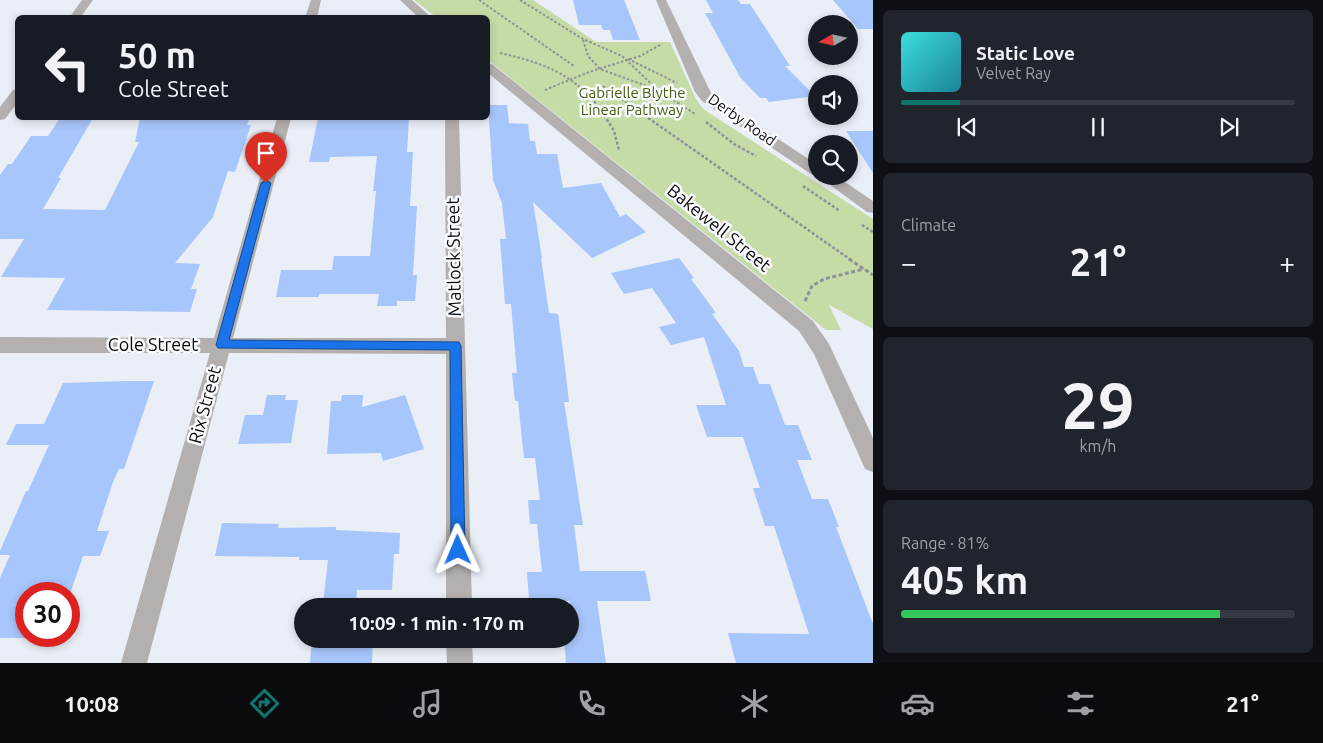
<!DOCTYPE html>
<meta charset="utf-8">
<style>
:root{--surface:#171b24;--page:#20242c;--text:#f1f3f6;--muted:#9ea1a6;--line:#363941;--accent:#0f766e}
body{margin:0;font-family:Ubuntu,sans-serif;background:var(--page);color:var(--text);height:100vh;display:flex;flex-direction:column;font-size:19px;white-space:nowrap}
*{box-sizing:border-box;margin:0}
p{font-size:16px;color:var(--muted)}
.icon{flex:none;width:28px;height:28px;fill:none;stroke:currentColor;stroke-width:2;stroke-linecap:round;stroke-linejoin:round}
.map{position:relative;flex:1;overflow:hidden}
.drawer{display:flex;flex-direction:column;gap:10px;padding:10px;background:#0d0f14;width:450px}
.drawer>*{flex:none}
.guide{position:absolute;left:15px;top:15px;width:475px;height:105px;border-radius:8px;box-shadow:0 2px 8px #0003;background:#171b24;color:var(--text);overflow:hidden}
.needle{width:32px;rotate:261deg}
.controls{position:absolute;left:808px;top:15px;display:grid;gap:10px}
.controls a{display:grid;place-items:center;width:50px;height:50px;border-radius:50%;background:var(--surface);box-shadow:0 2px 8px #0003;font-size:25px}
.speed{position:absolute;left:15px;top:582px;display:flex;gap:10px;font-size:25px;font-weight:700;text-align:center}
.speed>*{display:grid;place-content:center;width:65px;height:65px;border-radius:50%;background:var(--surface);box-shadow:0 2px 8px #0003;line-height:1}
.speed .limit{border:8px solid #d22;background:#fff;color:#111}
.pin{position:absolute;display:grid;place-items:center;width:42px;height:42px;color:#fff;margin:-51px -21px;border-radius:50% 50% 50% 0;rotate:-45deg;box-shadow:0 0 5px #0007}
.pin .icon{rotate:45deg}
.me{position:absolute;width:55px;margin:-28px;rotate:359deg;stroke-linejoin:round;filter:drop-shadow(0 0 4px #0008)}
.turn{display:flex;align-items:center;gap:18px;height:105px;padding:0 20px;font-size:22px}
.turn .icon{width:65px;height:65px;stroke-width:2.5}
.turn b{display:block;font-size:35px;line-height:42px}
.big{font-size:38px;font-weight:700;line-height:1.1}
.drawer .widget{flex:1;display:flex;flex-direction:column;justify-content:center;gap:8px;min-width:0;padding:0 18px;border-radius:8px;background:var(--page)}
.drawer .dial{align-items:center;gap:0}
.dial b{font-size:65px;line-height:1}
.song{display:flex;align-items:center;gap:15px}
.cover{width:60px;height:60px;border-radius:8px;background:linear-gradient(135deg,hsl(180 70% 55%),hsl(190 70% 35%))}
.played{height:5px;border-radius:2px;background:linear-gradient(90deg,var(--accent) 15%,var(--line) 15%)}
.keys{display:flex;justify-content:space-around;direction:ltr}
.heat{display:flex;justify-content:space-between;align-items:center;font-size:28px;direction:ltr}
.charge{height:8px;border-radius:4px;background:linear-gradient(90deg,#34c759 81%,var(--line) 0)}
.trip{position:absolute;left:294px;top:598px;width:285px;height:50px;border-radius:25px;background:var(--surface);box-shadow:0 2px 8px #0003;font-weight:700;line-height:50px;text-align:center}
.menu{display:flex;height:80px;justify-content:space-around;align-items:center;background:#090b0e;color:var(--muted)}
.menu .icon{width:35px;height:35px}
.menu .selected{color:var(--accent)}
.menu b{font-size:22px;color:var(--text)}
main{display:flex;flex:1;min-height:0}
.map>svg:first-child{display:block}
.green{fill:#c6dca7}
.building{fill:#a7c6fb}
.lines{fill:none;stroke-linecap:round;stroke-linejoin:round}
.path-far2{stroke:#8e9197;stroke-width:2;stroke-dasharray:2.5 2;stroke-linecap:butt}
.path-far1{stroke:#8e9197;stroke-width:2.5;stroke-dasharray:3 2;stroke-linecap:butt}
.path{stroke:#8e9197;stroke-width:3;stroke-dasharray:4 2.5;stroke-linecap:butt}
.minor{fill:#b4b0af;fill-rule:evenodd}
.route{fill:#1a73e8;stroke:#114b97}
.labels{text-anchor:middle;stroke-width:5;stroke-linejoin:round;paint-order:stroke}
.far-park-label{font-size:15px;fill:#475f0f;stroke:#fafbff}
.far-street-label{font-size:15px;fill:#0a0b0e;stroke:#fafbff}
.street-label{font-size:18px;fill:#0a0b0e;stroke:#fafbff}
</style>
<main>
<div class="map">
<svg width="873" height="663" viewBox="0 0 873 663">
<rect width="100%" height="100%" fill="#eaeef6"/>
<path class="green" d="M 414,0 L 533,0 L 596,42 L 670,42 L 696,99 L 703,109 L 873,219 L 873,329 L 829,305 L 841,330 L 826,330 L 488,60 L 488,18 L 436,17 Z"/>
<g class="building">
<path d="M 573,0 L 624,0 L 640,40 L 613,40 L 610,30 L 603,30 L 601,25 L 579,25 Z"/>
<path d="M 706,0 L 738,0 L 741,4 L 750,4 L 790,66 L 785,66 L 815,96 L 769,102 L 766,98 L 760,98 L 740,77 L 705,13 L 713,13 Z"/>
<path d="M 833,0 L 873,0 L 873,29 L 858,29 Z"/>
<path d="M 488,105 L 507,105 L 509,123 L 528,124 L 530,141 L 535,141 L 537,154 L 557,154 L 563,188 L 601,183 L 620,217 L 626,214 L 646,232 L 592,258 L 533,202 L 542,258 L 541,258 L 549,313 L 558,314 L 563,351 L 569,402 L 564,402 L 583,525 L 574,525 L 580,571 L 645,571 L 651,601 L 597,601 L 606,663 L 566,663 L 564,639 L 570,639 L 570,601 L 529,600 L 527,572 L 542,572 L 537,524 L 530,524 L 528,500 L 540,500 L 535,458 L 524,458 L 518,401 L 515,401 L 512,373 L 517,373 L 511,304 L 505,304 L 500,239 L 506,239 L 502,203 L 493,180 Z"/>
<path d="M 60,118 L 93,118 L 58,178 L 61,178 L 43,209 L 105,210 L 139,142 L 135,142 L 140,118 L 250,118 L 247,125 L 251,125 L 235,172 L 228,171 L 213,217 L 175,263 L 200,264 L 191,289 L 197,289 L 190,312 L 47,310 L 65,278 L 1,277 L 24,239 L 0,239 L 0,175 L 8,164 L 12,164 L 31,136 L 48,136 Z"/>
<path d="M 318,118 L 409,118 L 407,152 L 413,152 L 410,206 L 417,206 L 413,275 L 417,275 L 415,301 L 397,301 L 397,306 L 377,306 L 379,294 L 319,294 L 319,297 L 276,297 L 281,270 L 332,270 L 334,256 L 370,256 L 376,191 L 373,191 L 377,156 L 330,157 L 329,162 L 309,162 Z"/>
<path d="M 846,131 L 873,131 L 873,173 Z"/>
<path d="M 679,258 L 694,278 L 691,279 L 716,313 L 712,314 L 739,351 L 744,367 L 753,367 L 759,384 L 770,384 L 785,425 L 798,425 L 812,460 L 797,460 L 812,499 L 828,499 L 839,527 L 836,527 L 873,624 L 873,663 L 736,663 L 728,633 L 809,634 L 774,526 L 765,526 L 753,488 L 760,488 L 743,437 L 707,437 L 696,405 L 726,405 L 704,337 L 671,345 L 659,327 L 676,323 L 652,288 L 624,294 L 611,273 Z"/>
<path d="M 127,381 L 154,381 L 124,469 L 119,469 L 113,482 L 97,531 L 109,531 L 100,556 L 83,556 L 70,594 L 26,594 L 26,638 L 0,638 L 0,578 L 10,555 L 0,555 L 0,551 L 26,491 L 28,491 L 49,445 L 6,445 L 16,424 L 44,424 L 63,383 Z"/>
<path d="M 267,395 L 286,395 L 285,400 L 298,400 L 291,443 L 238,444 L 245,415 L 263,415 Z"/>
<path d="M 342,395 L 363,395 L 362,407 L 405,395 L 424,449 L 383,461 L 381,453 L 327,454 L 331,401 L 341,401 Z"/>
<path d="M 222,523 L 279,524 L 278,528 L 336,527 L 336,530 L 400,533 L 399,554 L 394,554 L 392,590 L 357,590 L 356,606 L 316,606 L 316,604 L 323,604 L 328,560 L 299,560 L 299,557 L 215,556 Z"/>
<path d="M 312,639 L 373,639 L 372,663 L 310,663 Z"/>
</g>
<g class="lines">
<g class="path-far2">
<path d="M 479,0 L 574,66"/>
<path d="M 520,0 L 583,39 L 622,56 L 658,90 L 695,114"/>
<path d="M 583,40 L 588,56 L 600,69 L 658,90"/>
<path d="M 500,53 C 545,63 579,76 605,116"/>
<path d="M 628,59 L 677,83"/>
<path d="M 603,86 L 645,116"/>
<path d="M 545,90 L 589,72 L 640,56 L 662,44"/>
</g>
<g class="path-far1">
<path d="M 604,115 L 614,131 L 619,150"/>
<path d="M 644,115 L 851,260"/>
<path d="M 706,122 L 734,144 L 756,156"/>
<path d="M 803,186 L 840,211"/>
<path d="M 862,225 L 873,232"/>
</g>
<g class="path">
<path d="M 849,259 L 873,275"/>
<path d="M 805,301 L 812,286 L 824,279 L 864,269"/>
</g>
<g class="minor">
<path d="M 82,0 L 93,0 L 80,18 L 69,18 Z"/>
<path d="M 311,0 L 321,0 L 317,18 L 305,18 Z"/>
<path d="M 400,0 L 412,0 L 432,18 L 419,18 Z"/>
<path d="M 656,0 L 666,0 L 712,95 L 816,164 L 816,176 L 811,174 L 702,101 L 695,92 Z"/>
<path d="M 488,63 L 492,64 L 813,321 L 829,344 L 873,438 L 873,472 L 865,469 L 814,354 L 799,331 L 488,73 Z"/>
<path d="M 18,89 L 18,102 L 5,119 L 0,120 L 0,107 L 13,90 Z"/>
<path d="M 277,118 L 291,118 L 233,338 L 446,338 L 445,118 L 459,118 L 472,606 L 446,606 L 446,354 L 229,353 L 147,663 L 121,663 L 210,353 L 0,353 L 0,337 L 214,338 Z"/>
<path d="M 818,176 L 836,176 L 873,201 L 873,213 L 867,212 Z"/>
<path d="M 446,639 L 472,639 L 473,663 L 447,663 Z"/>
</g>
</g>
<path class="route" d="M 266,180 L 271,183 L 229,340 L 459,342 L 461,346 L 465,550 L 463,555 L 458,558 L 453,555 L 451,550 L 450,350 L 218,348 L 216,345 L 261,183 Z"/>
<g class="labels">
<g class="far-park-label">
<text x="632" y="98">Gabrielle Blythe<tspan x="632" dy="17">Linear Pathway</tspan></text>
</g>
<g class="far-street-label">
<text transform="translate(742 120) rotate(35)" y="5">Derby Road</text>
</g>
<g class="street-label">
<text transform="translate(719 228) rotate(39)" y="6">Bakewell Street</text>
<text transform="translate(454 257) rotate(-91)" y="6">Matlock Street</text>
<text x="153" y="351">Cole Street</text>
<text transform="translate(205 405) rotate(-75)" y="6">Rix Street</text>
</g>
</g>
</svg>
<div class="controls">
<a><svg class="needle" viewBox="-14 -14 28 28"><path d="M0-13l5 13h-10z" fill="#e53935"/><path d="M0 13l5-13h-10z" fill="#9ea1a6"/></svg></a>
<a><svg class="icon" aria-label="sound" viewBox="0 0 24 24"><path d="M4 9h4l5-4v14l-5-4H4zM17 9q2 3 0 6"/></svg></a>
<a><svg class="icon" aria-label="search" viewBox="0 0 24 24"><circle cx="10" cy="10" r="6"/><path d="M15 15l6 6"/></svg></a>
</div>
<div class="speed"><div class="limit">30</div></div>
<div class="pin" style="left:266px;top:183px;background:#d93025"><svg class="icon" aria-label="arrive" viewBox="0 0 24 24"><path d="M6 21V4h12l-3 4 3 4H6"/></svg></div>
<svg class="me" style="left:458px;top:550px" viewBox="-20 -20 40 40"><path d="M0-17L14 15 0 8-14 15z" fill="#1a73e8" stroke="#fff" stroke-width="4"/></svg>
<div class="trip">10:09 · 1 min · 170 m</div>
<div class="guide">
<div class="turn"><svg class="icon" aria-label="left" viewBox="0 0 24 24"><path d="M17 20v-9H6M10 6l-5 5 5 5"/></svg><div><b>50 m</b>Cole Street</div></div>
</div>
</div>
<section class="drawer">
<div class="widget">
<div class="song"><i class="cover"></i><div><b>Static Love</b><p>Velvet Ray</p></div></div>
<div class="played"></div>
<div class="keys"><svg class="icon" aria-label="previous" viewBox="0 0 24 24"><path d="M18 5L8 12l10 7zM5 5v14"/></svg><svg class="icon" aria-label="pause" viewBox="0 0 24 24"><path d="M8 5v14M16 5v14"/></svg><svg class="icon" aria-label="next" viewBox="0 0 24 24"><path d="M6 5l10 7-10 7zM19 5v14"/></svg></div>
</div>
<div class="widget"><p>Climate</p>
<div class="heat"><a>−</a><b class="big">21°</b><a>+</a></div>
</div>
<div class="widget dial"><b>29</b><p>km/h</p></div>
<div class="widget"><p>Range · 81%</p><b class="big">405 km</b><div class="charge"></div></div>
</section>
</main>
<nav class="menu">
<b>10:08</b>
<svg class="icon selected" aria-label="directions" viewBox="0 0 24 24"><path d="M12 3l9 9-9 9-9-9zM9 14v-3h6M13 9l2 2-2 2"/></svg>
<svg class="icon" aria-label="music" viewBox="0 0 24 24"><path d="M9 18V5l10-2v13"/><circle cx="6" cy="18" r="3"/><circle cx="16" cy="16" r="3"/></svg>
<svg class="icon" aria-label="phone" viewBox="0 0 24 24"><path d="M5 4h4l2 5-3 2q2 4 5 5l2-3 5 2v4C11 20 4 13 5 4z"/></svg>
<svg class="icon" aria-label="climate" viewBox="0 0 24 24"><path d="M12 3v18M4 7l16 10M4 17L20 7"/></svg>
<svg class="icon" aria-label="car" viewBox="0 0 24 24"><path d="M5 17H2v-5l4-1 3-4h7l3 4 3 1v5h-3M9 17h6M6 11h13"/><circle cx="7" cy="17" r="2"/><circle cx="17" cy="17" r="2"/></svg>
<svg class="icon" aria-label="filters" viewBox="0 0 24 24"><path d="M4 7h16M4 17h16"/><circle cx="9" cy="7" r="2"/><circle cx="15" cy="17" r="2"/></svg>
<b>21°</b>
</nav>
